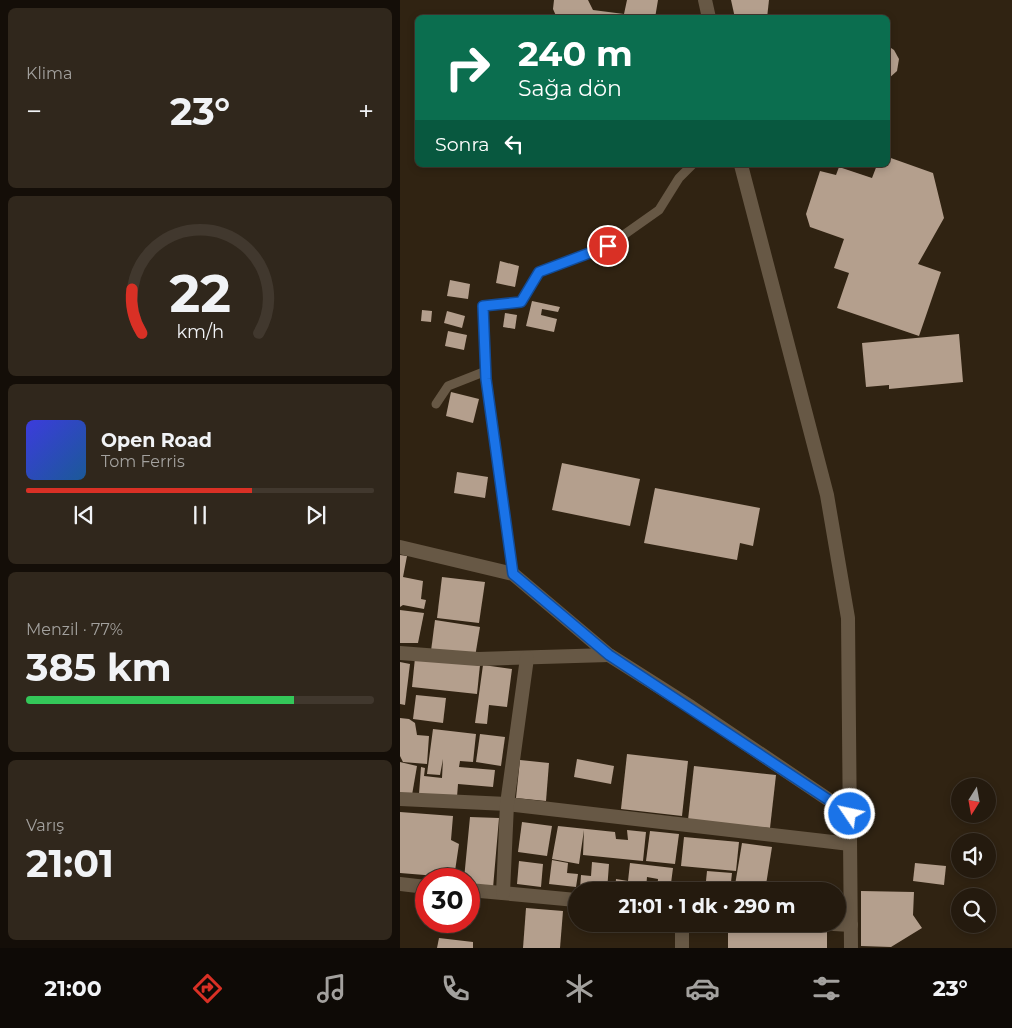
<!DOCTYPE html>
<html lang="tr">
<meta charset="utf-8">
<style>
:root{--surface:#241a0e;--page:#30271c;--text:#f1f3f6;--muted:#a3a19e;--line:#41382e;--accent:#d93025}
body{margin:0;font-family:Montserrat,sans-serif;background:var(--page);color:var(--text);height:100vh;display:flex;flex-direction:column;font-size:19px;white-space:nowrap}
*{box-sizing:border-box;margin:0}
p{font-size:16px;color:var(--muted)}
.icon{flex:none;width:28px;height:28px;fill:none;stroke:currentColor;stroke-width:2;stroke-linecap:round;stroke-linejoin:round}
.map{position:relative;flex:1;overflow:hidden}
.sheet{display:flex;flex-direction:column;gap:8px;padding:8px;background:#140e08;width:400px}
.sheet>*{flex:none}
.hud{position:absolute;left:15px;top:15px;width:475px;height:152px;border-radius:8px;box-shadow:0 2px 8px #0003,0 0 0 1px var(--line);background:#0b6e4f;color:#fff;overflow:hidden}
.needle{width:32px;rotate:191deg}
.buttons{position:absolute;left:551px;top:778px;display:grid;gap:10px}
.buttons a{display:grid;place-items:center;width:45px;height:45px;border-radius:50%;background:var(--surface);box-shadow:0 2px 8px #0003,0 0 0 1px var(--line);font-size:25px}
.speed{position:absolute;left:15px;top:868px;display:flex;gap:10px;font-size:25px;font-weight:700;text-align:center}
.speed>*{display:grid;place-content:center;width:65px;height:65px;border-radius:50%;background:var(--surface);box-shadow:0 2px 8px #0003,0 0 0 1px var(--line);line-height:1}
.speed .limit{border:8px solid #d22;background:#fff;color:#111}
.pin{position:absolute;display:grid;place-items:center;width:42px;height:42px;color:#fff;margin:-21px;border:2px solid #fff;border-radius:50%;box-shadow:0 1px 5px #0007}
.me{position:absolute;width:55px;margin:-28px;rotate:304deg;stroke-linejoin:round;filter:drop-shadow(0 0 4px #0008)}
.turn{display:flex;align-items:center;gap:18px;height:105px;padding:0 20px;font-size:22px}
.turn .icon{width:65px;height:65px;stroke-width:2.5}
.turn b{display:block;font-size:35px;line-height:42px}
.then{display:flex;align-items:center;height:48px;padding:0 20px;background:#0003;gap:10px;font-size:19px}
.big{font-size:38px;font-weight:700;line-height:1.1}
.sheet .tile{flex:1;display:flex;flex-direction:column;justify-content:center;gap:8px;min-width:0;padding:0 18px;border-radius:8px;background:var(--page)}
.sheet .dial{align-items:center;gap:0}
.dial svg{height:130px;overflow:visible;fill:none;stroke:var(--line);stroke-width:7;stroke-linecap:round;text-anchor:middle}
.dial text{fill:var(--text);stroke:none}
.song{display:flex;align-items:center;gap:15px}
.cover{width:60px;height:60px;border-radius:8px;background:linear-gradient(135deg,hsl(240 70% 55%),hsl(210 70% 35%))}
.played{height:5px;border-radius:2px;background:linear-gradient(90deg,var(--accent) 65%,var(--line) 65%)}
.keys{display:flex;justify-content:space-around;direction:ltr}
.heat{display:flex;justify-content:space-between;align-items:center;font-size:28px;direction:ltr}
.charge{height:8px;border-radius:4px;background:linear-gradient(90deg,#34c759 77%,var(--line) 0)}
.trip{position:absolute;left:168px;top:882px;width:278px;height:50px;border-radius:25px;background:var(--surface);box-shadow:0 2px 8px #0003,0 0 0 1px var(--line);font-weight:700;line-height:50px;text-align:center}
.menu{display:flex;height:80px;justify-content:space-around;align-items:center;background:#0e0a06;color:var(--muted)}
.menu .icon{width:35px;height:35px}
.menu .selected{color:var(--accent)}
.menu b{font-size:22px;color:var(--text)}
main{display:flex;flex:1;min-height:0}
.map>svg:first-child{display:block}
.building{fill:#b49f8d}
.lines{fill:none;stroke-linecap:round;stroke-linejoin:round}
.service{stroke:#675845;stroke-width:9}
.minor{stroke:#675845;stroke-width:14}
.tertiary{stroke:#675845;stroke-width:14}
.route-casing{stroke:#114b97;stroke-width:12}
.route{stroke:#1a73e8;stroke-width:9}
</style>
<main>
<section class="sheet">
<div class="tile"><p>Klima</p>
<div class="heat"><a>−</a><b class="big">23°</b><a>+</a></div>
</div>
<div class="tile dial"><svg viewBox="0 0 100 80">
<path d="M14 69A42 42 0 1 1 86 69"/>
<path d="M14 69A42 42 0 0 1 8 42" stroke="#d93025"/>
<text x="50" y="56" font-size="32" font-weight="700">22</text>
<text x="50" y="72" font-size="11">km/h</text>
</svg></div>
<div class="tile">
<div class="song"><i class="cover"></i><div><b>Open Road</b><p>Tom Ferris</p></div></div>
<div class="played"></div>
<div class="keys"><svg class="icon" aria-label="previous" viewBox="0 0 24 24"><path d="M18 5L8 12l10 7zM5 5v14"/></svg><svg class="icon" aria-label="pause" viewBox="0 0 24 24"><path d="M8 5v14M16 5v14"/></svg><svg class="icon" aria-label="next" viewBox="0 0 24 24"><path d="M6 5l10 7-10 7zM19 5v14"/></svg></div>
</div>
<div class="tile"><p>Menzil · 77%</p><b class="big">385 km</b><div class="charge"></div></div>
<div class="tile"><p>Varış</p><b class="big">21:01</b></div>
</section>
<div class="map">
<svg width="612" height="948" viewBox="0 0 612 948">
<rect width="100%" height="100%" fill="#302312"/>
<g class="building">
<path d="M 154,0 L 188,0 L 193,10 L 224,14 L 227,0 L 258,0 L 255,18 L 157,18 L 153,9 Z"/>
<path d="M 331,0 L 369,0 L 367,18 L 335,18 Z"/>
<path d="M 488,46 L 494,50 L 499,59 L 497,71 L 488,79 Z"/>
<path d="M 488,157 L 533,173 L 544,218 L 518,264 L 541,272 L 519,336 L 437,308 L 449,273 L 434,268 L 444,239 L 410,227 L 406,214 L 420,171 L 436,175 L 439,167 L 472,178 L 477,165 L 488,165 Z"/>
<path d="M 100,261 L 119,266 L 115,287 L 96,283 Z"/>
<path d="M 50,280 L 70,284 L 68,299 L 47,296 Z"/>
<path d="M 132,301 L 160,307 L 158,312 L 142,309 L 141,315 L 157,319 L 154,332 L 126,326 Z"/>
<path d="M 22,310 L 32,311 L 31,322 L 21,321 Z"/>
<path d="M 47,311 L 65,316 L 62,328 L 44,323 Z"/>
<path d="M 105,313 L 117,315 L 115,329 L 103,327 Z"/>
<path d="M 48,331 L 67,335 L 64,350 L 45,346 Z"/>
<path d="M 559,334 L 563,382 L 489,389 L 489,385 L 466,387 L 462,343 Z"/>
<path d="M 51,392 L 79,399 L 73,423 L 46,416 Z"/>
<path d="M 162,463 L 240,479 L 230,526 L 152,510 Z"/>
<path d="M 57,472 L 88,477 L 85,498 L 54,493 Z"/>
<path d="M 255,488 L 360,508 L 353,546 L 340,543 L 337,560 L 244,543 Z"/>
<path d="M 0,555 L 7,556 L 3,577 L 23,581 L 21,599 L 26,600 L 24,609 L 3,605 L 0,607 Z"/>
<path d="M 42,577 L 85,582 L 79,623 L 37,618 Z"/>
<path d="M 0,610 L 24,613 L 18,643 L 0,643 Z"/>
<path d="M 35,620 L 80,627 L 75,657 L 31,651 Z"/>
<path d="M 15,658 L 80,665 L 77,694 L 12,687 Z"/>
<path d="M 0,662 L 10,664 L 5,705 L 0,704 Z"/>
<path d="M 83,665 L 112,669 L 107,707 L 89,705 L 87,724 L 75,723 Z"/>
<path d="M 16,695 L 46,698 L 43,723 L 13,719 Z"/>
<path d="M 0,718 L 9,719 L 15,723 L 17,735 L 29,736 L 27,764 L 3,762 L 0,756 Z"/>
<path d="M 33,729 L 76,734 L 73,762 L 60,761 L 59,767 L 95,770 L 93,787 L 58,784 L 57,797 L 19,794 L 21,767 L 25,768 L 24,776 L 42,778 L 43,759 L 40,775 L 27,774 Z"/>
<path d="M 80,734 L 105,737 L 101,766 L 76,762 Z"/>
<path d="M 227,754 L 288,761 L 282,816 L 221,809 Z"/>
<path d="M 177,759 L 214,766 L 211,784 L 174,777 Z"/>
<path d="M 120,760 L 149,763 L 146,801 L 116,798 Z"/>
<path d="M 0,762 L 17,766 L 12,795 L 0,793 Z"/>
<path d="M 294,766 L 376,775 L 370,828 L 288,820 Z"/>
<path d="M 0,812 L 53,816 L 51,840 L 59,844 L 55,871 L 51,871 L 49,877 L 0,873 Z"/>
<path d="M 70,817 L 99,818 L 93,888 L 69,883 L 69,879 L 64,879 Z"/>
<path d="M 122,822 L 152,826 L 147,856 L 118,852 Z"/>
<path d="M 158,826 L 215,832 L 216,839 L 228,840 L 227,830 L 246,832 L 243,861 L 183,855 L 184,830 L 179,864 L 152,859 Z"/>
<path d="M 250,831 L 279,834 L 275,864 L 246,861 Z"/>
<path d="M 284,837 L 339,842 L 336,871 L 281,866 Z"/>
<path d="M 342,843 L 372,847 L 365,891 L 334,891 Z"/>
<path d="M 152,860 L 168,863 L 167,873 L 178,874 L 176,887 L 149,884 Z"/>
<path d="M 119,861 L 143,864 L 141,887 L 117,884 Z"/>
<path d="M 192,862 L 209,864 L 207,891 L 180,889 L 181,875 L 191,876 Z"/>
<path d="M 230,863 L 273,868 L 270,891 L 257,891 L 258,879 L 247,877 L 246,889 L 254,891 L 215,891 L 216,879 L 228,881 Z"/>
<path d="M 515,863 L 546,866 L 544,885 L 513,881 Z"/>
<path d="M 307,871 L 332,873 L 330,891 L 305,891 Z"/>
<path d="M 461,891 L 514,892 L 513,915 L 522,928 L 491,947 L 461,946 Z"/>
<path d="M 126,908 L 163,911 L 160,948 L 123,948 Z"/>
<path d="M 427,930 L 427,948 L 328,948 L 328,933 Z"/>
<path d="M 39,938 L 73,942 L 73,948 L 37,948 Z"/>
</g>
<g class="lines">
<g class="service">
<path d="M 36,404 L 48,386 L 86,371"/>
<path d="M 113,574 L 86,379 L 83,305 L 121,302 L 139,272 L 208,246 L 259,210 L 279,178 L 292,165"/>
</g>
<g class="minor">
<path d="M 0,547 L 113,574 L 209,655 L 291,707 L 450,814"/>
<path d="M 0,653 L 78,659 L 209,655"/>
<path d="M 0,799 L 107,804 L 450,844"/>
<path d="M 0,884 L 26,887"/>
<path d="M 69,890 L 176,900"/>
<path d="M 103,893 L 107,804 L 127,658"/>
<path d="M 282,924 L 282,948"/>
<path d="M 434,924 L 451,925"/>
</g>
<g class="tertiary">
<path d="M 305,0 L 309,18"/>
<path d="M 341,165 L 427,495 L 448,618 L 451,948"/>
</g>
</g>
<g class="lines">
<g class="route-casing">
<path id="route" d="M 208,246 L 139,272 L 121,302 L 83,306 L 86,379 L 113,574 L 209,655 L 450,814"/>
</g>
<use href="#route" class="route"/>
</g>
</svg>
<div class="buttons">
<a><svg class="needle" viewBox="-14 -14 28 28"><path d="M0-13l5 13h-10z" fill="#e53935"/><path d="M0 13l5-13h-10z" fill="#a3a19e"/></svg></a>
<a><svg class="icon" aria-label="sound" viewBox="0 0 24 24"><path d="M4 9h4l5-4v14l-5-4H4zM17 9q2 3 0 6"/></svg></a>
<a><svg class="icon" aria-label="search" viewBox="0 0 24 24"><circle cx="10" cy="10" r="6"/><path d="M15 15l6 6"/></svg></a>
</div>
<div class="speed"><div class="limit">30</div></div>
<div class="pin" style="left:208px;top:246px;background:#d93025"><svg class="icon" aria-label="arrive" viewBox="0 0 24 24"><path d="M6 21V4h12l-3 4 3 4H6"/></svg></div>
<svg class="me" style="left:450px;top:814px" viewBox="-20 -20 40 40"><circle r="17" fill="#1a73e8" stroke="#fff" stroke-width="3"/><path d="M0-11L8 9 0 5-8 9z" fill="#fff"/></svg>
<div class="trip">21:01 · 1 dk · 290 m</div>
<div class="hud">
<div class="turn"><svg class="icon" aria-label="right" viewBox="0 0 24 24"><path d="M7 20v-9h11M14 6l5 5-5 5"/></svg><div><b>240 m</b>Sağa dön</div></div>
<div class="then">Sonra<svg class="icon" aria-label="left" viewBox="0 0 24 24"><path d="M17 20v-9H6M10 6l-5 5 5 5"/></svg></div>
</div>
</div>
</main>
<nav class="menu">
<b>21:00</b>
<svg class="icon selected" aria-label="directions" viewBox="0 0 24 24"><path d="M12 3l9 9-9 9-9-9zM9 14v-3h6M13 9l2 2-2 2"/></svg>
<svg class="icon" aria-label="music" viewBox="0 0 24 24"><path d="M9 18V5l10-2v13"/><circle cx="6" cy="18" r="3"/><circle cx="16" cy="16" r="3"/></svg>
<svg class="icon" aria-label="phone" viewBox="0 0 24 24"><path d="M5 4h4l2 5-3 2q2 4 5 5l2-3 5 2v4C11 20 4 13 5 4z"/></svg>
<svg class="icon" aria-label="climate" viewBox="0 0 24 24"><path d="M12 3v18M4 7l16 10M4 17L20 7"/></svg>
<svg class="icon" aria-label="car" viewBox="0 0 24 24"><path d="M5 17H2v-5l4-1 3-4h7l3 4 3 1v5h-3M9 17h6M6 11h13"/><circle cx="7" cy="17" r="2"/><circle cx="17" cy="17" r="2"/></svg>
<svg class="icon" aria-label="filters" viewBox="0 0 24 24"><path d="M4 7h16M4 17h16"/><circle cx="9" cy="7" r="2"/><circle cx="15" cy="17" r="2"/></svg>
<b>23°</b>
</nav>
